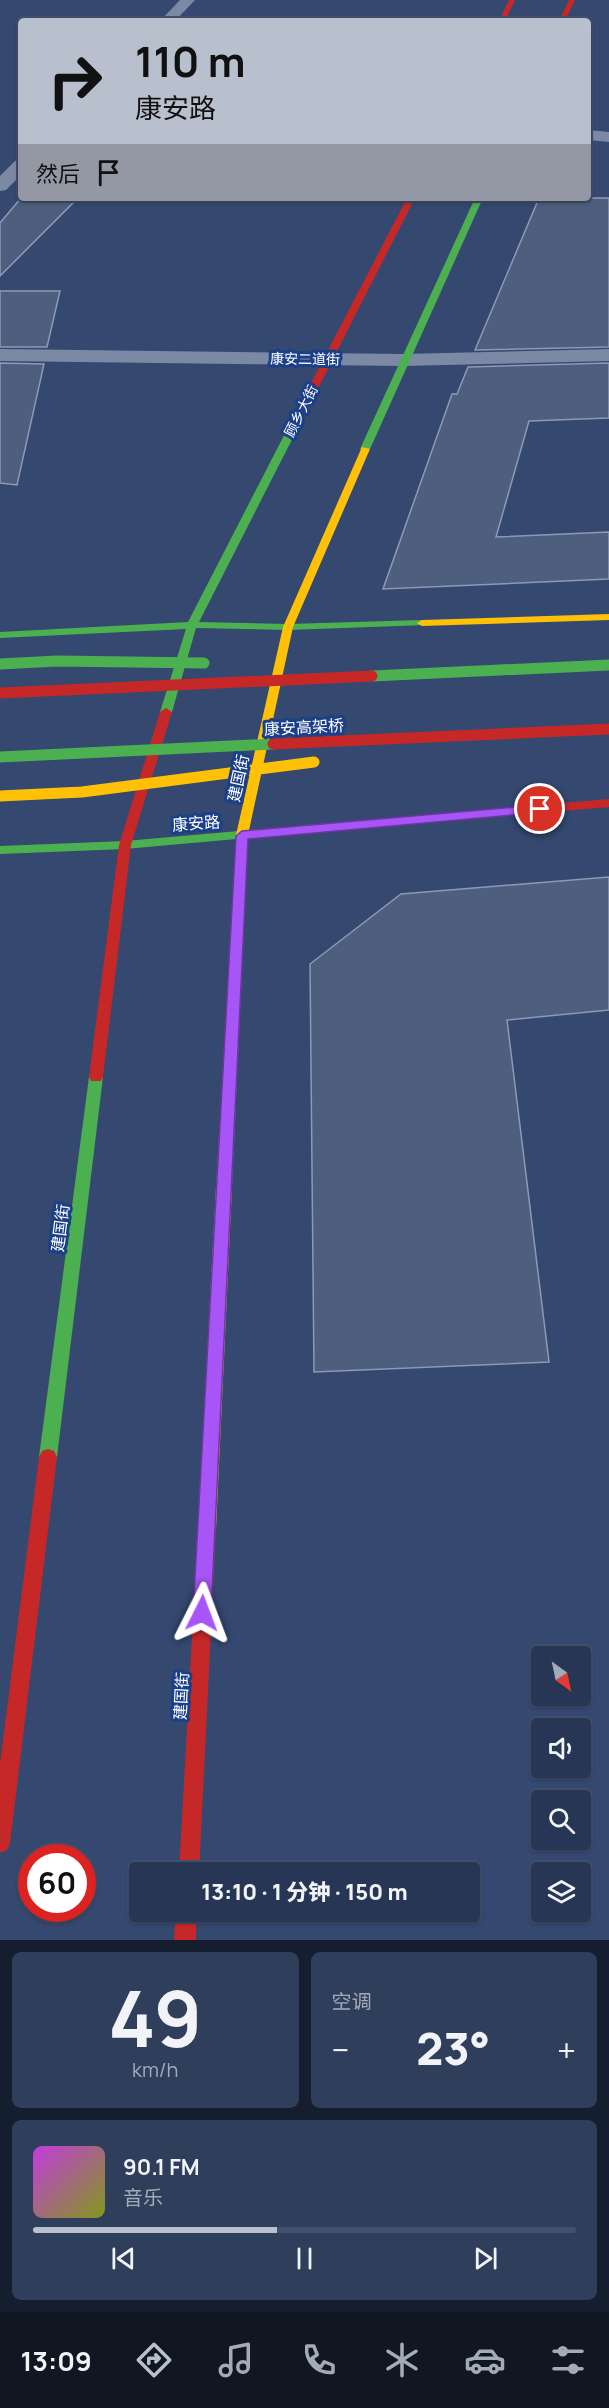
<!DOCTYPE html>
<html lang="zh">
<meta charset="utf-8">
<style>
:root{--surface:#273654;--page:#2f3e5a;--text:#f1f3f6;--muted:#a4abb8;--line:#43506b;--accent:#b8bfcd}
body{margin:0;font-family:Manrope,"Noto Sans SC",sans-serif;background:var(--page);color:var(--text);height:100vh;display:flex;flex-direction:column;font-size:22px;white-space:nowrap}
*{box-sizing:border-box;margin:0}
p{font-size:20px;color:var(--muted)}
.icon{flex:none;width:33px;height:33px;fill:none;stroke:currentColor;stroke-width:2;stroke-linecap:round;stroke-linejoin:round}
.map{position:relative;height:1940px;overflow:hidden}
.drawer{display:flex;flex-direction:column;gap:12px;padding:12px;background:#151e2e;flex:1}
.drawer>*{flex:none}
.guide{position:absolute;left:18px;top:18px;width:573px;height:183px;border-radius:6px;box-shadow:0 2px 4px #0004,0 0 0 2px var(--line);background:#b8bfcd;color:#111;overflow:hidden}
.needle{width:39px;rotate:147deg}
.tools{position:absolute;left:531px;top:1646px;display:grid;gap:12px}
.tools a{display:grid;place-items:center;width:60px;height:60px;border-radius:6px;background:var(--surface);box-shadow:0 2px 4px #0004,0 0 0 2px var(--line);font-size:30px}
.speed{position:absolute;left:18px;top:1844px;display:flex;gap:12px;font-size:30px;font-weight:700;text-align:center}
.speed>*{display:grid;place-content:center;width:78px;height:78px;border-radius:50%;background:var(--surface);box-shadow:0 2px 4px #0004,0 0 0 2px var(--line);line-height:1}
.speed .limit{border:9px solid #d22;background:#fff;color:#111}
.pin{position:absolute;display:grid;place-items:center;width:51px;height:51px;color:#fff;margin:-26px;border:3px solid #fff;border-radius:50%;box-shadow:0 2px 6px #0007}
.me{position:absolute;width:66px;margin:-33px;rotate:3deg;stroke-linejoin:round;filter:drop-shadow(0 0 4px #0008)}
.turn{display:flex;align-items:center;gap:21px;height:126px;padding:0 18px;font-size:27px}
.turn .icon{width:78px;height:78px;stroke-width:2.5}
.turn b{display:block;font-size:42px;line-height:51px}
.then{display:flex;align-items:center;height:57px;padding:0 18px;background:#0003;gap:12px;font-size:22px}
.big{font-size:45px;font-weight:800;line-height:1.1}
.drawer .widget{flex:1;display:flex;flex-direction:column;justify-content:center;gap:9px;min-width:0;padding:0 21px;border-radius:9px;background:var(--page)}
.drawer .dial{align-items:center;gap:0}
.dial b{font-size:78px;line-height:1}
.song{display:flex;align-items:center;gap:18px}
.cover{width:72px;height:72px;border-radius:9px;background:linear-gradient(135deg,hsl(290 70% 55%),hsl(70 70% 35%))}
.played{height:6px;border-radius:3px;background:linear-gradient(90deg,var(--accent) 45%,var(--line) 45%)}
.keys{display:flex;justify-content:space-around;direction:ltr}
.heat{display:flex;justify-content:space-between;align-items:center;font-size:33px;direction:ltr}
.drawer .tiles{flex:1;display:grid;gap:12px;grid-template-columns:1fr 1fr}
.widget:last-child{grid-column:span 2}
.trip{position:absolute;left:129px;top:1862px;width:351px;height:60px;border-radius:6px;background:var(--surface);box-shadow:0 2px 4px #0004,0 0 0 2px var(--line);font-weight:800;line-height:60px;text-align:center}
.dock{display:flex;height:96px;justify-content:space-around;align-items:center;background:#101622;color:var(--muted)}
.dock .icon{width:42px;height:42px}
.dock .on{color:var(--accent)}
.dock b{font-size:27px;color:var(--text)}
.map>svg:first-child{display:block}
.building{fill:#4d5e7e;stroke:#8e9ab3;stroke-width:1.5}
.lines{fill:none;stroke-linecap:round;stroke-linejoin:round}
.street{fill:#7b89a4;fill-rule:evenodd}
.fast{fill:#4caf50;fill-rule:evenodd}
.slow{fill:#ffc107;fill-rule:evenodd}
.jam{fill:#c62828;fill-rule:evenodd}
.fast-bridge{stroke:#4caf50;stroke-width:11}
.slow-bridge{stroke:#ffc107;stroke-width:11}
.jam-bridge{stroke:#c62828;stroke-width:11}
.route{fill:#a855f7;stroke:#6d37a1;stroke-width:1.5}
.labels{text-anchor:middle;stroke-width:6;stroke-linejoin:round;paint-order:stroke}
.far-street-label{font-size:14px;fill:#fff;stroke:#1b4088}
.street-label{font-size:16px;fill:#fff;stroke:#1b4088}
</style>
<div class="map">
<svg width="609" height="1940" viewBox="0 0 609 1940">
<rect width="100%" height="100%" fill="#344870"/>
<g class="building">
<path d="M 21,198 L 78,198 L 0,276 L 0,223 Z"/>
<path d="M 539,198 L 609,198 L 609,347 L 475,350 Z"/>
<path d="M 0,291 L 60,291 L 47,347 L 0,347 Z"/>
<path d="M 0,363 L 44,364 L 17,485 L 0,483 Z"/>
<path d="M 609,363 L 609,418 L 529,421 L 496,537 L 609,532 L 609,579 L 383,589 L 452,394 L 457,394 L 468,367 Z"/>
<path d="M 609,877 L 609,1010 L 507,1020 L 549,1362 L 314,1372 L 310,964 L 401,894 Z"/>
</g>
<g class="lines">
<g class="street">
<path d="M 180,0 L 195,0 L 175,21 L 160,21 Z"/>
<path d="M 588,130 L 609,132 L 609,142 L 588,140 Z"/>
<path d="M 21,160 L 21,175 L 6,190 L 0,191 L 0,176 L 15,161 Z"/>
<path d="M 0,349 L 403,354 L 609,349 L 609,361 L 403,366 L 0,361 Z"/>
</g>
<g class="fast">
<path d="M 475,198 L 483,198 L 370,449 L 362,451 L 360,449 Z"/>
<path d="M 300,411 L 305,414 L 199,622 L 288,624 L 422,620 L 426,621 L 426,625 L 288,630 L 196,628 L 172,712 L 166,716 L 160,712 L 186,629 L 0,638 L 0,632 L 188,622 L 295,414 Z"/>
<path d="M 389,818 L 395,822 L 393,825 L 125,849 L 0,854 L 0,846 L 125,841 Z"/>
<path d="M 239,896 L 245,901 L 232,1187 L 229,1191 L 224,1193 L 219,1191 L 216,1187 L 233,901 Z"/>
<path d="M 96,1071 L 101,1073 L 103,1077 L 57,1457 L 54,1463 L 48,1465 L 42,1463 L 39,1457 L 89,1077 L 91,1073 Z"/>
</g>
<g class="slow">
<path d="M 362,447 L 370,449 L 293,627 L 248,835 L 245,901 L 239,906 L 233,901 L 236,835 L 283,627 Z"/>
<path d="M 609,614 L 609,620 L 422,626 L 417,623 L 422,620 Z"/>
<path d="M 224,1181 L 229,1183 L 232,1187 L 216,1529 L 213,1535 L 207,1538 L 201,1535 L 198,1529 L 216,1187 L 219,1183 Z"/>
</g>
<g class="jam">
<path d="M 509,0 L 515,0 L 505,21 L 499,21 Z"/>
<path d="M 569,0 L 575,0 L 565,21 L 559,21 Z"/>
<path d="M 407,198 L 415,198 L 305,414 L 297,416 L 295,414 Z"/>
<path d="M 166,708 L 172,712 L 131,845 L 103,1077 L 101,1081 L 91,1081 L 89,1077 L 119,845 L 160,712 Z"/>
<path d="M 609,799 L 609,807 L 389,826 L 383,822 L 389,818 Z"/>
<path d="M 48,1449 L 54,1451 L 57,1457 L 10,1843 L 7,1850 L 0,1853 L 0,1764 L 39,1457 L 42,1451 Z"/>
<path d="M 207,1520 L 213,1523 L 216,1529 L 199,1872 L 179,1872 L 198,1529 L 201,1523 Z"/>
<path d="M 176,1911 L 196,1911 L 196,1940 L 174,1940 Z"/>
</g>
<g class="fast-bridge">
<path d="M 0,664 L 57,661 L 204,663"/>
<path d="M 372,676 L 609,665"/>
<path d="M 0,757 L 273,744"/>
</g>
<path class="slow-bridge" d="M 0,796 L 82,792 L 314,762"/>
<g class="jam-bridge">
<path d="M 0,693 L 372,676"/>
<path d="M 273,744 L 609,729"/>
</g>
</g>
<path class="route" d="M 540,805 L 546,809 L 545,812 L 248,839 L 211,1613 L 209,1619 L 202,1622 L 195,1619 L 193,1613 L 236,836 L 242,831 Z"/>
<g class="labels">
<g class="far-street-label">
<text transform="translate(305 359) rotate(1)" y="5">康安二道街</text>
<text transform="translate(301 411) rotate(-63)" y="5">顾乡大街</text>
</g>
<g class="street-label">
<text transform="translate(304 727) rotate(-3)" y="6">康安高架桥</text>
<text transform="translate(238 778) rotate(-78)" y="6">建国街</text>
<text transform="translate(196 823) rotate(-4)" y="6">康安路</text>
<text transform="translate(60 1228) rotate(-83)" y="6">建国街</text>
<text transform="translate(181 1696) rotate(-87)" y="6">建国街</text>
</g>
</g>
</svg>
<div class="tools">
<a><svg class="needle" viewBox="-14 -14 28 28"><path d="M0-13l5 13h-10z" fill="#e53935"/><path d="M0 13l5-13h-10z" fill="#a4abb8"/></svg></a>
<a><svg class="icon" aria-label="sound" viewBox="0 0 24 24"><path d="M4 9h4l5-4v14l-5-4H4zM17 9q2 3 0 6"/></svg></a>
<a><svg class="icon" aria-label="search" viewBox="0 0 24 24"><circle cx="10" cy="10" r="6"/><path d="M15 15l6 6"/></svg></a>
<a><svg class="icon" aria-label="layers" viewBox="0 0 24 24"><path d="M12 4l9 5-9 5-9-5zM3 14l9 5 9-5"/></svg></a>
</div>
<div class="speed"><div class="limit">60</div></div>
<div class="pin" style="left:540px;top:809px;background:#d93025"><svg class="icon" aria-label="arrive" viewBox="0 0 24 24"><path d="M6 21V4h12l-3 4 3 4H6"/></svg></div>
<svg class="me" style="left:202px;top:1613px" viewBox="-20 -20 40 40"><path d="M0-17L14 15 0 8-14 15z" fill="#a855f7" stroke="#fff" stroke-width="4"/></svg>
<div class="trip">13:10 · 1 分钟 · 150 m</div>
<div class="guide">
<div class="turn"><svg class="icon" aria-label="right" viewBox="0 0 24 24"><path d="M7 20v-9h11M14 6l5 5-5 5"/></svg><div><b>110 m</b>康安路</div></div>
<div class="then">然后<svg class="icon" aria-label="arrive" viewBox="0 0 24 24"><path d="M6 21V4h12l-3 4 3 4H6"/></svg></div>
</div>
</div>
<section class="drawer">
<div class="tiles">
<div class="widget dial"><b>49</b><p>km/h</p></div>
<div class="widget"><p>空调</p>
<div class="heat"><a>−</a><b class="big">23°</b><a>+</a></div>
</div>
<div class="widget">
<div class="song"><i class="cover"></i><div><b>90.1 FM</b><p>音乐</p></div></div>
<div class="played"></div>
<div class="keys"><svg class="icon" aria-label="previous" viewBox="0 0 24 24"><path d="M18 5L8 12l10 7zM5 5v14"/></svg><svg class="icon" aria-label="pause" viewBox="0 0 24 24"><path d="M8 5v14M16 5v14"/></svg><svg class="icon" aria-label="next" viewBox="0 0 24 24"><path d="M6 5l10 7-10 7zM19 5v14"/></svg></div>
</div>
</div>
</section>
<nav class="dock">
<b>13:09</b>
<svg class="icon on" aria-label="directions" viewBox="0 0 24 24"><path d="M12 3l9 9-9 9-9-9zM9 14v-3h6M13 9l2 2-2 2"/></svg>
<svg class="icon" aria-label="music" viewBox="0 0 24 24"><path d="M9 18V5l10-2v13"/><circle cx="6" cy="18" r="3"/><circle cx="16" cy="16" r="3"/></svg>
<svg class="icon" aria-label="phone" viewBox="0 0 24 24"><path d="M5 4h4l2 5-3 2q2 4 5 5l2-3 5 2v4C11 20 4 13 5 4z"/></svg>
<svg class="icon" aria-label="climate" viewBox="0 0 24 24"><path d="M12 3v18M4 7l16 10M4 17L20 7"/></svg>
<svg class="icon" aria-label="car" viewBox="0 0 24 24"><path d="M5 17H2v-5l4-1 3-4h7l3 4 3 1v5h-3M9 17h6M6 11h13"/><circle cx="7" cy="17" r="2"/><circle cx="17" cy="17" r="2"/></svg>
<svg class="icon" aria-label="filters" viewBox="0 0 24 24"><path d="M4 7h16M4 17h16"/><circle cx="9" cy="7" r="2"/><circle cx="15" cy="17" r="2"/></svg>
</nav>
